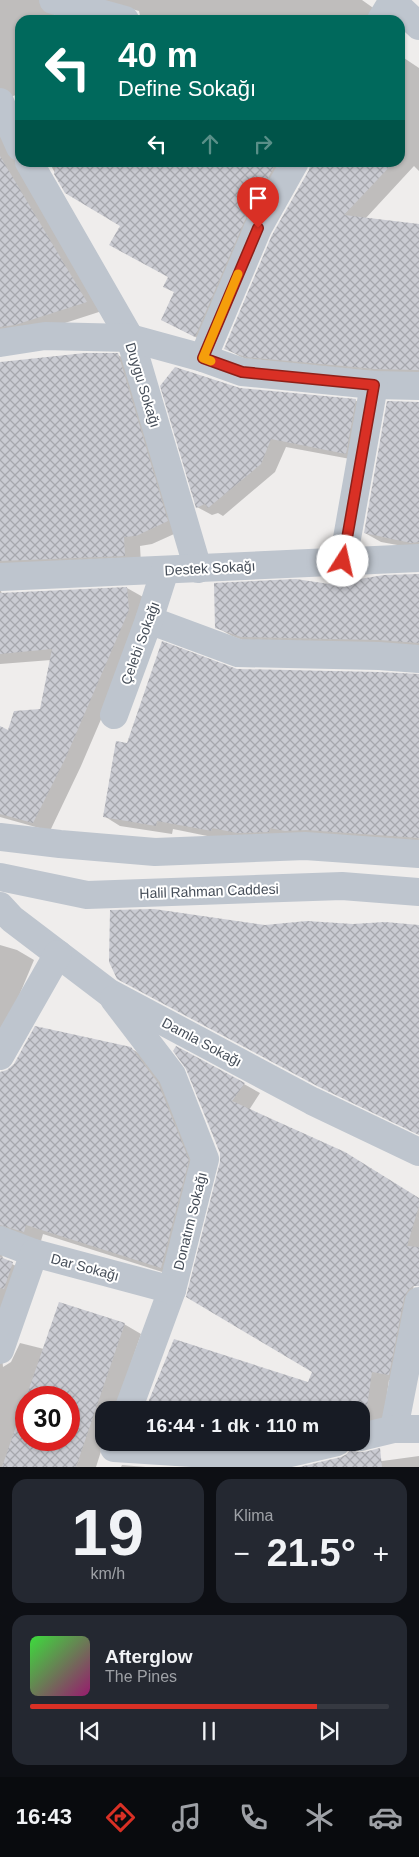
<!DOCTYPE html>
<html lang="tr">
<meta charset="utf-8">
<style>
:root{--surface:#171b24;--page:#242831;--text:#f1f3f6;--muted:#9ea1a6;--line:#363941;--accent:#d93025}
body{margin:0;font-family:Helvetica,sans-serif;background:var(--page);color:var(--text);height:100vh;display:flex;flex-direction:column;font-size:19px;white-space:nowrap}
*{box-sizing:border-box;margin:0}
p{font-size:16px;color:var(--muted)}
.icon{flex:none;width:28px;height:28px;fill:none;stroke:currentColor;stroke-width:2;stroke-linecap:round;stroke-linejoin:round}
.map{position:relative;height:1467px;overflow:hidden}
.side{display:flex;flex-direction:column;gap:12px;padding:12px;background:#0d0f14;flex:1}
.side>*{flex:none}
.guide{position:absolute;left:15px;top:15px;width:390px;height:152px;border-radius:15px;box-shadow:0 1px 4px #0004;background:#00695c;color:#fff;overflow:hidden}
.speed{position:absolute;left:15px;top:1386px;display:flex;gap:10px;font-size:25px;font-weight:700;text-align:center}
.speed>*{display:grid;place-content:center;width:65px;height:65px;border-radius:50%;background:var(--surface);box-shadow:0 1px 4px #0004;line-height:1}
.speed .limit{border:8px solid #d22;background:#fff;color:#111}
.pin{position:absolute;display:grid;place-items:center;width:42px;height:42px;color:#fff;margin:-51px -21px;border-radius:50% 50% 50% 0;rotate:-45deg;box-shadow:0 0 5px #0007}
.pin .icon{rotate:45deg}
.me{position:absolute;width:55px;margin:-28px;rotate:10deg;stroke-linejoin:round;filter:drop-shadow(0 0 4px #0008)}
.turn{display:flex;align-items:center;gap:18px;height:105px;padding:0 20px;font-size:22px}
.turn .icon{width:65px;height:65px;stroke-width:2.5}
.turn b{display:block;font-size:35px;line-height:42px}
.lanes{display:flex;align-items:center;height:48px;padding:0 20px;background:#0003;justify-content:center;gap:25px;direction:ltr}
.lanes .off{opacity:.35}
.big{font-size:38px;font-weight:800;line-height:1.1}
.side .card{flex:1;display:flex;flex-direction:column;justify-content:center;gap:8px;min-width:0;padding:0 18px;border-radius:15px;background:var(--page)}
.side .dial{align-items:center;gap:0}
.dial b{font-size:65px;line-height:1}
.song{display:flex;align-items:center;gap:15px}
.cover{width:60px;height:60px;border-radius:8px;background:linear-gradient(135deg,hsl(120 70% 55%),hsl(320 70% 35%))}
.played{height:5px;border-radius:2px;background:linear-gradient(90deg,var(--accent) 80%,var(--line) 80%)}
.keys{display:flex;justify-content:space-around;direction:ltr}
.heat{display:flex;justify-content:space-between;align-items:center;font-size:28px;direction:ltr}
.side .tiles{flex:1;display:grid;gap:12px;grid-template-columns:1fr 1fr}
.card:last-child{grid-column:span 2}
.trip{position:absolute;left:95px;top:1401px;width:275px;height:50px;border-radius:15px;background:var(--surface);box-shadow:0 1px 4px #0004;font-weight:800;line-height:50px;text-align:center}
.tabs{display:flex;height:80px;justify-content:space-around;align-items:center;background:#090b0e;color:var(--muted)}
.tabs .icon{width:35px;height:35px}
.tabs .on{color:var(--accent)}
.tabs b{font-size:22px;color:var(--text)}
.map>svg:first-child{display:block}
.shadow{fill:#0003;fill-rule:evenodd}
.building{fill:url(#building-cross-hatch);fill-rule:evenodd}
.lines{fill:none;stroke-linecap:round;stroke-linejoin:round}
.minor{stroke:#bec5ce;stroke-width:28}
.tertiary{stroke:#bec5ce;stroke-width:28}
.route-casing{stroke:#8d1f18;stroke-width:12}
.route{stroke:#d93025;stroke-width:9}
.slow{stroke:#f59e0b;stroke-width:9}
.labels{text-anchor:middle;stroke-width:4;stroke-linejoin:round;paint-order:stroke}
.street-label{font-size:14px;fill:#464e59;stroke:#fff}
</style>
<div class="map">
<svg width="419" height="1467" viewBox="0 0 419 1467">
<defs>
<pattern id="building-cross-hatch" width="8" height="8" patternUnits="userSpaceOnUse" patternTransform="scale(1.25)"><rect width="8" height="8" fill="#cacbd2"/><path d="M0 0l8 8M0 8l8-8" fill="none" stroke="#a6a7ad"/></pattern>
</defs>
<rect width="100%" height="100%" fill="#efedec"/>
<g class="shadow">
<path d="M 0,0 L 57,0 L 53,6 L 54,14 L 56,18 L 62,20 L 20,20 L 20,105 L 16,95 L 10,97 L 102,311 L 0,344 Z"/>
<path d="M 98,0 L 362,0 L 386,17 L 385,20 L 141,20 L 139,11 Z"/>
<path d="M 401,56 L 419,68 L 419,171 L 414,166 L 365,219 L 419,226 L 419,378 L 262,365 L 241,357 L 225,348 L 310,170 L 312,162 L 400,162 Z"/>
<path d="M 49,162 L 298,162 L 211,345 L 162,320 L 175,292 L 169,277 L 122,225 L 66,193 Z"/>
<path d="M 118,355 L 134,364 L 183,530 L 152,544 L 140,546 L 141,564 L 0,588 L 2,594 L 127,588 L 143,597 L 144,619 L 81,766 L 50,831 L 0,817 L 0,728 L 8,731 L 41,710 L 51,660 L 0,664 L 0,363 Z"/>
<path d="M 240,389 L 355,400 L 370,409 L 361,461 L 286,447 L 275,472 L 223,516 L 218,513 L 212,515 L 197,507 Z"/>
<path d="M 419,403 L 419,549 L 381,542 L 365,533 Z"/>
<path d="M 419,575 L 419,650 L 258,646 L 232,636 L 216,627 L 329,586 Z"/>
<path d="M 237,670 L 419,676 L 419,847 L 227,840 L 173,829 L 172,834 L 120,826 L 104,816 L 128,744 Z"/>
<path d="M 0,945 L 17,950 L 34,960 L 0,1041 Z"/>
<path d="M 130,1048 L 148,1058 L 175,1094 L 205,1170 L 178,1277 L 43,1234 L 41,1241 L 1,1253 L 4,1260 L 30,1273 L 2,1355 L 3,1367 L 11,1362 L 20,1343 L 44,1349 L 124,1324 L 141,1334 L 115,1410 L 104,1410 L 104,1442 L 96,1467 L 0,1467 L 0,1128 ZM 26,1398 L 69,1398 L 69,1440 L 26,1440 Z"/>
<path d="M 188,1068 L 244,1084 L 260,1093 L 249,1110 L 419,1199 L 419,1270 L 412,1292 L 405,1384 L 389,1380 L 382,1429 L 361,1437 L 361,1410 L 146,1410 L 308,1384 L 314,1371 L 221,1163 L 221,1154 Z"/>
<path d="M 152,1442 L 321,1442 L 285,1451 Z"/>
<path d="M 419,1456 L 419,1467 L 316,1467 L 375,1462 Z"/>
<path d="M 122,1465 L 146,1467 L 121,1467 Z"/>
</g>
<g class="building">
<path d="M 0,156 L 87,302 L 15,325 L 0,327 Z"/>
<path d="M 57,162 L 272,162 L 275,165 L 244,222 L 195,337 L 161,320 L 174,292 L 163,287 L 168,277 L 109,245 L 120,226 L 65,193 L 54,174 Z"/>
<path d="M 311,162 L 394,162 L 344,215 L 419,224 L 419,370 L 375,369 L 245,357 L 224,349 L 272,235 L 309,170 Z"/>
<path d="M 85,353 L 118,353 L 168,521 L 136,536 L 124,537 L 125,556 L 0,561 L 0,362 Z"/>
<path d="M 175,367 L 240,388 L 356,399 L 346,454 L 271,439 L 261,464 L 208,508 L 205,504 L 196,508 L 160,386 Z"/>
<path d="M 387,401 L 419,402 L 419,542 L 411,543 L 364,533 Z"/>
<path d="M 419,574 L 419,643 L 379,640 L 241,637 L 215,628 L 214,583 L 296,579 L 329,584 L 384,575 Z"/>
<path d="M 127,587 L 129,610 L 66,757 L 33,823 L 0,814 L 0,726 L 8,730 L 14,711 L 40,709 L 52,649 L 0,654 L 0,593 Z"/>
<path d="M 162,641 L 237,669 L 378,672 L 419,674 L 419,838 L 306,830 L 285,831 L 270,828 L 269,832 L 237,833 L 212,828 L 212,831 L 157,821 L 156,826 L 103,817 L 116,741 L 127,743 Z"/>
<path d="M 154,909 L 265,925 L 307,921 L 353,924 L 385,922 L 419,925 L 419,1135 L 319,1087 L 117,979 L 109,962 L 110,910 Z"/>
<path d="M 35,1026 L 131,1047 L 158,1083 L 189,1160 L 161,1268 L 26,1225 L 24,1232 L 0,1225 L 0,1072 L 7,1070 L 14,1064 Z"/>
<path d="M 176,1046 L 245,1083 L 232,1101 L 345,1152 L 419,1198 L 419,1206 L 407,1246 L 419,1247 L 419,1286 L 413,1286 L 408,1290 L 404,1298 L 389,1375 L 372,1372 L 365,1420 L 361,1421 L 361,1410 L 145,1410 L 174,1339 L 308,1382 L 312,1372 L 186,1297 L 220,1162 L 220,1153 L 186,1069 L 173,1051 Z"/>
<path d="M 0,1257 L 13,1262 L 4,1289 L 0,1288 Z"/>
<path d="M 59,1302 L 125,1323 L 76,1467 L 2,1467 ZM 26,1398 L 69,1398 L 69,1440 L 26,1440 Z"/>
<path d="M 380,1448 L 382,1467 L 299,1467 L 341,1457 L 347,1454 L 351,1449 L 357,1452 L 364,1452 Z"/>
</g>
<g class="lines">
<g class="minor">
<path d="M 53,0 L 125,20"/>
<path d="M 381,20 L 393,0"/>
<path d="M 0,102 L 20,147"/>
<path d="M 29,162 L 130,338 L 198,569"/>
<path d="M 0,343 L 45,336 L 130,338 L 203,358 L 242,372 L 374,385 L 419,386"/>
<path d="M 203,358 L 258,228 L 295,162"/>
<path d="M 343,561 L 374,385"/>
<path d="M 0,577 L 419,558"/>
<path d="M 149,620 L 238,653 L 379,656 L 419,659"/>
<path d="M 114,715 L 149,620 L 165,570"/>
<path d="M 0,906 L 12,919 L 108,992 L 312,1101 L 419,1152"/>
<path d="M 114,999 L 172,1075 L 205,1159 L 172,1290 L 128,1410"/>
<path d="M 0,1056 L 58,954"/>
<path d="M 0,1240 L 34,1253 L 172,1290"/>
<path d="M 0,1350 L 34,1253"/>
<path d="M 394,1429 L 419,1301"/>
<path d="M 361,1437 L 394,1429 L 419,1429"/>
<path d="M 114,1448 L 269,1458 L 337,1442"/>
</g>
<g class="tertiary">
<path d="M 391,0 L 419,26"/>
<path d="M 0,837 L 60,844 L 155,852 L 305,846 L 419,854"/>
<path d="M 0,877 L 87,895 L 342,886 L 419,892"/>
</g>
</g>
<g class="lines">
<g class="route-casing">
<path id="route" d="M 258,228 L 203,358 L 242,372 L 374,385 L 343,561"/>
</g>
<use href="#route" class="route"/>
<path class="slow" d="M 211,361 L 203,358 L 238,274"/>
</g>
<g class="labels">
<g class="street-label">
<text transform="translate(143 385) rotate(73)" y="5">Duygu Sokağı</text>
<text transform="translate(210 568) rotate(-3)" y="5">Destek Sokağı</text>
<text transform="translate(140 643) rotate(-70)" y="5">Çelebi Sokağı</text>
<text transform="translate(209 891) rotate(-2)" y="5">Halil Rahman Caddesi</text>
<text transform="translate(202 1042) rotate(28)" y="5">Damla Sokağı</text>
<text transform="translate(190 1221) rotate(-76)" y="5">Donatım Sokağı</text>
<text transform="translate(85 1267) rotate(15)" y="5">Dar Sokağı</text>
</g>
</g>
</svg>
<div class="speed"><div class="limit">30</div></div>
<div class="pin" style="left:258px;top:228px;background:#d93025"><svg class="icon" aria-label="arrive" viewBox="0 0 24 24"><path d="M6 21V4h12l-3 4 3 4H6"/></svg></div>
<svg class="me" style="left:343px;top:561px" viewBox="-20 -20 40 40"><circle r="19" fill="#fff"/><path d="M0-13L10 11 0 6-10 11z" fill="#d93025"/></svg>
<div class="trip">16:44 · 1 dk · 110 m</div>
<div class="guide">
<div class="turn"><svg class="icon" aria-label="left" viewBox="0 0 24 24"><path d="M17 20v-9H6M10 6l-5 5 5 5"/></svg><div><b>40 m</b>Define Sokağı</div></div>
<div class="lanes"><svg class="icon" aria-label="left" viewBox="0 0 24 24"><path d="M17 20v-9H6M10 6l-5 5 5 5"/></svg><svg class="icon off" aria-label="ahead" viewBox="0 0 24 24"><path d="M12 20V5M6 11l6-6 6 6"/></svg><svg class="icon off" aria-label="right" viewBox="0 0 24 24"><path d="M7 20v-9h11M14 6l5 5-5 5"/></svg></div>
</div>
</div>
<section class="side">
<div class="tiles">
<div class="card dial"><b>19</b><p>km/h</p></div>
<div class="card"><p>Klima</p>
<div class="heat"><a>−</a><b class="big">21.5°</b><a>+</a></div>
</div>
<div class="card">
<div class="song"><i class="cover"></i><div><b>Afterglow</b><p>The Pines</p></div></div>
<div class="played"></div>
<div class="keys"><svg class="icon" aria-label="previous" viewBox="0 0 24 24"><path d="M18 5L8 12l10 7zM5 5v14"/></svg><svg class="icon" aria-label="pause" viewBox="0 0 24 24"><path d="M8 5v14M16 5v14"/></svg><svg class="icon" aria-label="next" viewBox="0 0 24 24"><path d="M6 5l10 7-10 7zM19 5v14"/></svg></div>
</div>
</div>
</section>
<nav class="tabs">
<b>16:43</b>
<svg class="icon on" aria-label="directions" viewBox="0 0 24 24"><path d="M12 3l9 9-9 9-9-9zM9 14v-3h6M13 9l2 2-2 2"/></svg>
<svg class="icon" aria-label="music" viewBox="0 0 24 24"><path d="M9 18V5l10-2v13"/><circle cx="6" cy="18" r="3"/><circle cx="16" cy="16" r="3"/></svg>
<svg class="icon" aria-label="phone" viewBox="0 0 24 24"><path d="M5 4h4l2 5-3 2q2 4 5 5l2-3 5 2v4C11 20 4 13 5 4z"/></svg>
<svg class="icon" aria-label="climate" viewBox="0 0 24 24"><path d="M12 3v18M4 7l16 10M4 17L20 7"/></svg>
<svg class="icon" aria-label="car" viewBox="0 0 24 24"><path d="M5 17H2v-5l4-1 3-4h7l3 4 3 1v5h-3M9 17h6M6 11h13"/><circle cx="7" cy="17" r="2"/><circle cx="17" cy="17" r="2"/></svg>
</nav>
